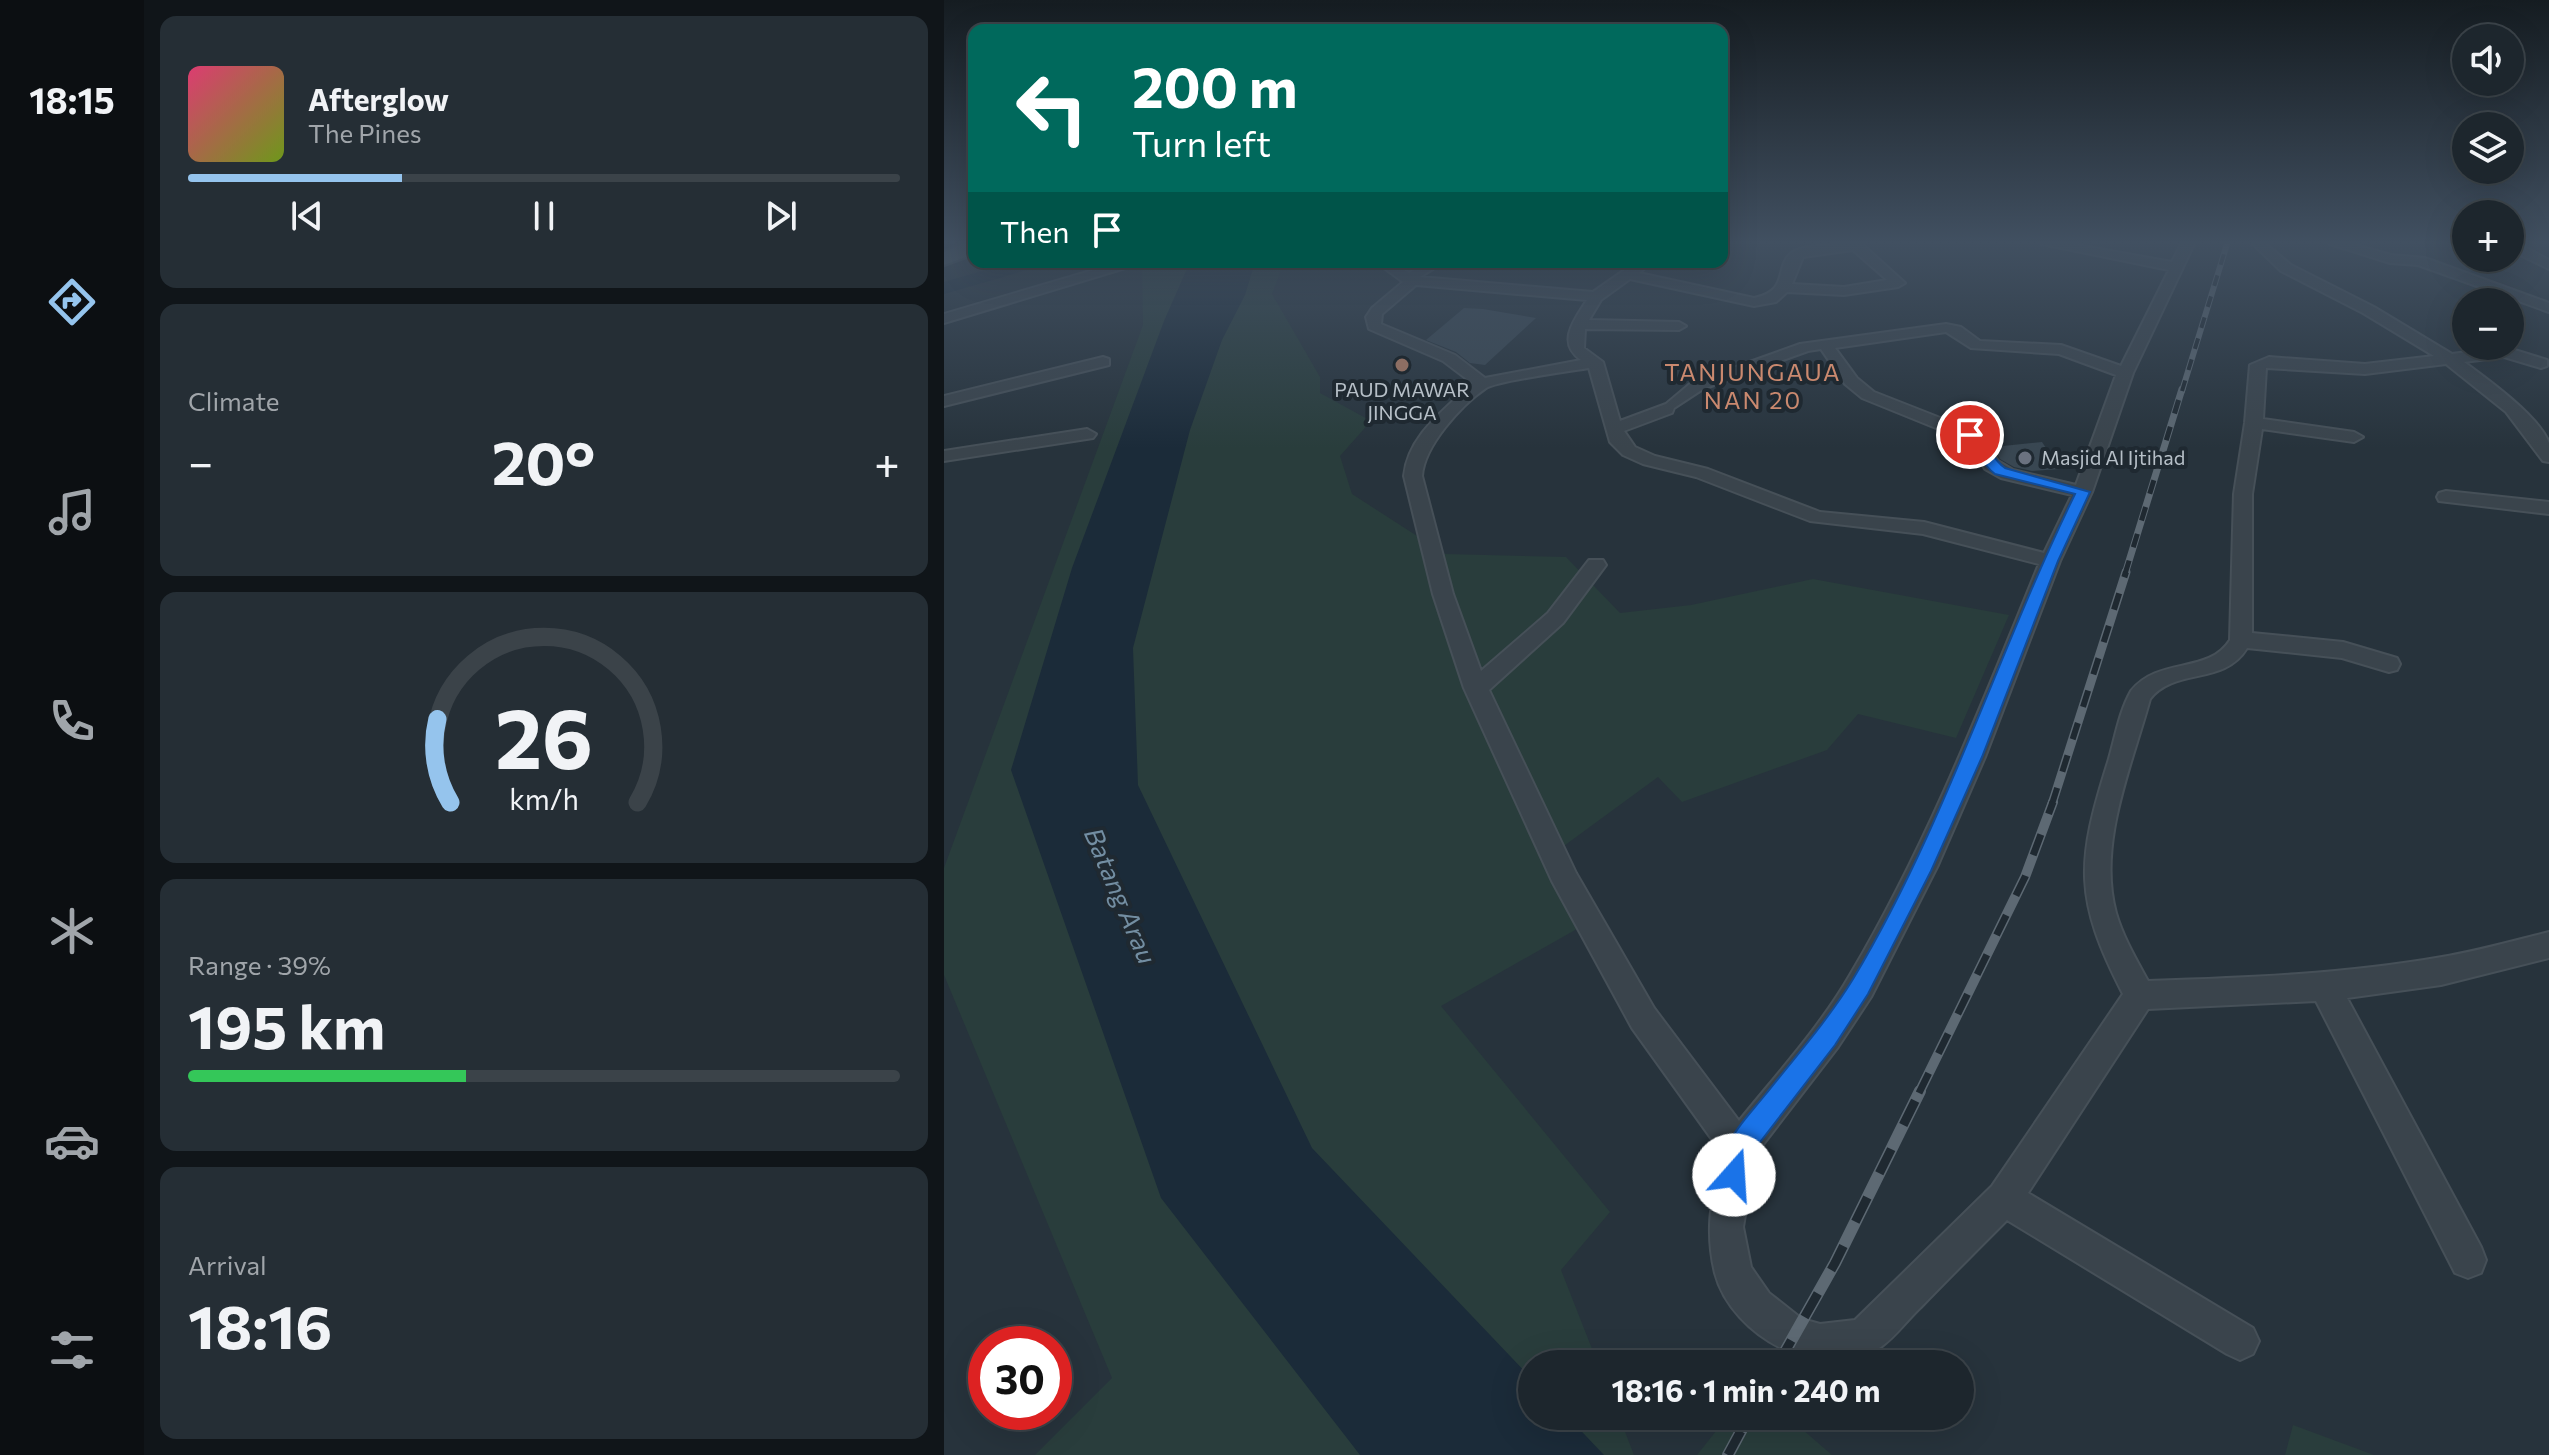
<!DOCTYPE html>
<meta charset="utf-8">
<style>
:root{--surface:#1d262d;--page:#252e35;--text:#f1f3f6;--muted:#a0a5aa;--line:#3b4349;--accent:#95c4ed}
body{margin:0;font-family:Commissioner,sans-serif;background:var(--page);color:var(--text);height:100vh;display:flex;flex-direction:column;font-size:30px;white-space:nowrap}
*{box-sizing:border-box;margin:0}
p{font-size:26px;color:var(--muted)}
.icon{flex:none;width:44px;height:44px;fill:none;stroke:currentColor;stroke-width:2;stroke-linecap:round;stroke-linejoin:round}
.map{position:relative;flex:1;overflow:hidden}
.sheet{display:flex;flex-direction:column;gap:16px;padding:16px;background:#101519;width:800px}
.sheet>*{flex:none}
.top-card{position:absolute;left:24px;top:24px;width:760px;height:244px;border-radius:16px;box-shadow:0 8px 32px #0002,0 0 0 2px var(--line);background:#00695c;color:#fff;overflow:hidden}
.controls{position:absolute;left:1508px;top:24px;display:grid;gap:16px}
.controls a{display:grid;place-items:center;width:72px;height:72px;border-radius:50%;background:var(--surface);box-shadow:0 8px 32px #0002,0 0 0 2px var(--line);font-size:40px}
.speed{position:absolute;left:24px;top:1326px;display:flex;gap:16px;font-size:40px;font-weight:700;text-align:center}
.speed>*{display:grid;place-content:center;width:104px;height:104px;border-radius:50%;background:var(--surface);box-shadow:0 8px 32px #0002,0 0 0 2px var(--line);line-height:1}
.speed .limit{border:12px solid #d22;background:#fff;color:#111}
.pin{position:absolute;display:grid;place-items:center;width:68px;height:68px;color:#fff;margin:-34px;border:4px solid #fff;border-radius:50%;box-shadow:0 2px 8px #0007}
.me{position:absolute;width:88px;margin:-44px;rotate:19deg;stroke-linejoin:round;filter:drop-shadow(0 0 6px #0008)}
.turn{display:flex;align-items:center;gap:28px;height:168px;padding:0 32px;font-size:36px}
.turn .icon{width:104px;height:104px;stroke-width:2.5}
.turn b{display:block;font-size:56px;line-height:68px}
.then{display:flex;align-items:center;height:76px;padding:0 32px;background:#0003;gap:16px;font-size:30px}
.big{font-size:60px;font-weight:700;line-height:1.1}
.sheet .card{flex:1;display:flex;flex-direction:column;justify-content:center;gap:12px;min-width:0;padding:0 28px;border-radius:16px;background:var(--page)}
.sheet .dial{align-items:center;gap:0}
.dial svg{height:208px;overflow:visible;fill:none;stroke:var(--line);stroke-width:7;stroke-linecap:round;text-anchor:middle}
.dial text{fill:var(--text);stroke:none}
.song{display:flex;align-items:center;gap:24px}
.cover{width:96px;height:96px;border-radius:12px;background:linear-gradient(135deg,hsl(340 70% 55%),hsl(80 70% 35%))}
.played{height:8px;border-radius:4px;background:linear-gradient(90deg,var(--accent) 30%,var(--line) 30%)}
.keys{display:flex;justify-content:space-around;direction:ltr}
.heat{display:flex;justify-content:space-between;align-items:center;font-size:44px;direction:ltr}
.charge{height:12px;border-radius:6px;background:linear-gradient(90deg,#34c759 39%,var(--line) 0)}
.trip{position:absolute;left:574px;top:1350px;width:456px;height:80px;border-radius:40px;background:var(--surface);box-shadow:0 8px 32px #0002,0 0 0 2px var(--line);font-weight:700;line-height:80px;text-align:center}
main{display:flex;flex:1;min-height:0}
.dock{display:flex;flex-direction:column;width:144px;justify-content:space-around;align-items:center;background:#0c0f12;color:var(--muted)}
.dock .icon{width:56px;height:56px}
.dock .active{color:var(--accent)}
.dock b{font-size:36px;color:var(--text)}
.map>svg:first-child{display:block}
.green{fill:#293d3c}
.water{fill:#1b2b39}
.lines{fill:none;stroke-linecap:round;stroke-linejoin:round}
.canal{fill:#1b2b39;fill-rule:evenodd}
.building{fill:#394752}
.minor-casing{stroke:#465058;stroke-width:4}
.primary-casing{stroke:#465058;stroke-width:4}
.minor{fill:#3a444c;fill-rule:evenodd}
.primary{fill:#59636c;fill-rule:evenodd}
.rail-far4-casing{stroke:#5d6973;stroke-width:6}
.rail-far3-casing{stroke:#5d6973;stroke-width:7}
.rail-far2-casing{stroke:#5d6973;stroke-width:9}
.rail-far1-casing{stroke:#5d6973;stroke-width:10}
.rail-casing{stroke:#5d6973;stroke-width:12}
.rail-far4{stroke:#1f2931;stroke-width:4;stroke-dasharray:11;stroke-linecap:butt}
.rail-far3{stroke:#1f2931;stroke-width:5;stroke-dasharray:14;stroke-linecap:butt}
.rail-far2{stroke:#1f2931;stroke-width:6;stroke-dasharray:17;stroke-linecap:butt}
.rail-far1{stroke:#1f2931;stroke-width:7;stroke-dasharray:22;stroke-linecap:butt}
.rail{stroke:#1f2931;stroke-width:9;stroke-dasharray:27;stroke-linecap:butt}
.route{fill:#1a73e8;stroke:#114b97;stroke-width:2}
.education-dot{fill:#8d6e63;stroke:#1f2931;stroke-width:3}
.worship-dot{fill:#6b7280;stroke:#1f2931;stroke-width:3}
.labels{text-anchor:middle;stroke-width:8;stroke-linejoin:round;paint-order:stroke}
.far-poi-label{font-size:20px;fill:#b6bfc7;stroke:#1f2931}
.far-quarter-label{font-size:24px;letter-spacing:2px;fill:#ca896f;stroke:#1f2931}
.water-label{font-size:26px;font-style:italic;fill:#738ea2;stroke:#1f2931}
</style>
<main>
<nav class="dock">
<b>18:15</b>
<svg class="icon active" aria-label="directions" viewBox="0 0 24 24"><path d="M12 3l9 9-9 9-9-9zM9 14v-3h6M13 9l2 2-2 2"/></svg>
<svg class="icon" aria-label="music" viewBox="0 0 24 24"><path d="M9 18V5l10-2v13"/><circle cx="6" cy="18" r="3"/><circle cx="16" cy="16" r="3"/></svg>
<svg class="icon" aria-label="phone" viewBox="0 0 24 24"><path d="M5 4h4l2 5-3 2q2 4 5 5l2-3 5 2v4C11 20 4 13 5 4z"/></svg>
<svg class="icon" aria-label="climate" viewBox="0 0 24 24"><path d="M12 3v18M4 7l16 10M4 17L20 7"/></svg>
<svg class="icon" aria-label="car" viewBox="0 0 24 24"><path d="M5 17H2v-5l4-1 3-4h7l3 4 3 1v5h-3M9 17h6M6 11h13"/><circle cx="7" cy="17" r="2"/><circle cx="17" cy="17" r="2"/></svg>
<svg class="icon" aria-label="filters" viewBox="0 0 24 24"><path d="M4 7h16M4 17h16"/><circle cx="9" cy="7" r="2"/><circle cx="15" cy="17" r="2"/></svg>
</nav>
<section class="sheet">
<div class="card">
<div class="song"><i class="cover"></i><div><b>Afterglow</b><p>The Pines</p></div></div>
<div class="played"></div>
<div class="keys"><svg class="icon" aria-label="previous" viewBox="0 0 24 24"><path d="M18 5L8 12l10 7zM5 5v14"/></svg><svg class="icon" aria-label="pause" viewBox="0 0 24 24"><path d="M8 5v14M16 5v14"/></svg><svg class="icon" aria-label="next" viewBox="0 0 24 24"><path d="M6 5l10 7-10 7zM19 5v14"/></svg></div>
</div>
<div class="card"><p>Climate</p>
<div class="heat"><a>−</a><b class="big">20°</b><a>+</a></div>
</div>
<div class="card dial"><svg viewBox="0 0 100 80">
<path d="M14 69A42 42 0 1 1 86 69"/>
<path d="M14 69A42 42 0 0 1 9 37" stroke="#95c4ed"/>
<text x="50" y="56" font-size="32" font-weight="700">26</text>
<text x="50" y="72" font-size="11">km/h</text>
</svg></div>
<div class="card"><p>Range · 39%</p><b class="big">195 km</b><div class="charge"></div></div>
<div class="card"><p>Arrival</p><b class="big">18:16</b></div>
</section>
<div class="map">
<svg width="1605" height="1455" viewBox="0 0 1605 1455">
<rect width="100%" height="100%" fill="#27333c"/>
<g class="green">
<path d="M 220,262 L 340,262 L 328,294 L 376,377 L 376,393 L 427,421 L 396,456 L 408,494 L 501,554 L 622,557 L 676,613 L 747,605 L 869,579 L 1065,615 L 1012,738 L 914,714 L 883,750 L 738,802 L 714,777 L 613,851 L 647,921 L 497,1006 L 666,1212 L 617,1270 L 654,1364 L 588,1364 L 588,1416 L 675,1416 L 690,1455 L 91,1455 L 168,1378 L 0,975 L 0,868 L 199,325 L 198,268 Z"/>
<path d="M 784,1416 L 843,1416 L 888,1455 L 753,1455 Z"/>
<path d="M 1349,1425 L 1430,1455 L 1341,1455 Z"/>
</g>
<path class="water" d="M 246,262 L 311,262 L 301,295 L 278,340 L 246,430 L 189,648 L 194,785 L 368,1148 L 588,1379 L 588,1416 L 623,1416 L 660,1455 L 416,1455 L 217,1198 L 67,770 L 128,568 L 220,321 Z"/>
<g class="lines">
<path class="canal" d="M 69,262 L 99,262 L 97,266 L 0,294 L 0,282 Z"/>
</g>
<g class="building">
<path d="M 520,308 L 539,309 L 592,318 L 541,365 L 526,363 L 512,352 L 482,340 Z"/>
<path d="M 1098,442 L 1116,469 L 1088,471 L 1070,467 L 1056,459 L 1049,447 Z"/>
</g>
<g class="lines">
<g class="minor-casing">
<g id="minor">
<path d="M 894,244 L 918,244 L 961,283 L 954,287 L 900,295 L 843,292 L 832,302 L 810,306 L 686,279 L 657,300 L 645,320 L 735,322 L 742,326 L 735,330 L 641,329 L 640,348 L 659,362 L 676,421 L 722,404 L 747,383 L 856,344 L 1002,324 L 1017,327 L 1036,341 L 1117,345 L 1177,366 L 1225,270 L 1098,244 L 1128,244 L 1228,262 L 1237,244 L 1250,244 L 1189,373 L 1148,492 L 1116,561 L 1041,757 L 994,865 L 927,997 L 894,1047 L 811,1155 L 799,1227 L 807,1267 L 825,1293 L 858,1319 L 876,1324 L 911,1320 L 1048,1186 L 1179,994 C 1130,899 1132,863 1164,762 C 1171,739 1175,712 1187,691 C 1215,656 1264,675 1286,640 L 1290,494 L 1301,423 L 1306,365 L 1325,357 L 1421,364 L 1490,356 L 1419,313 L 1337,271 L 1309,244 L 1322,244 L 1347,265 L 1430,307 L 1508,354 L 1561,347 L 1603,360 L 1603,366 L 1597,368 L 1560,357 L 1520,362 C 1542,378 1596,417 1605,443 C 1605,448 1605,457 1605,462 L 1599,461 L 1562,412 L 1502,364 L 1421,374 L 1322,368 L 1319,419 L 1410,432 L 1419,437 L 1410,442 L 1318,429 L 1308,494 L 1308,633 L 1399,642 L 1453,658 L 1456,664 L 1453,670 L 1445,672 L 1398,658 L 1303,648 C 1280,686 1231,667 1206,699 C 1188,765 1153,844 1172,913 C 1179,937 1192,959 1204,981 C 1302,978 1401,974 1498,957 C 1534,951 1569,941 1605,932 L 1605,958 L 1497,985 L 1403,998 L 1537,1247 L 1542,1260 L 1537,1273 L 1524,1278 L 1511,1273 L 1372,1001 L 1204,1009 L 1084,1193 L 1309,1328 L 1315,1341 L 1309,1354 L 1296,1360 L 1283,1354 L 1063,1220 C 1034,1249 1005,1278 977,1307 C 964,1319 952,1336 938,1346 C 880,1388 787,1336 771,1273 C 760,1227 769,1197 777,1152 L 688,1028 L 608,881 L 520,688 L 489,594 L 460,476 C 464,435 501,410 528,383 L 499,361 L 425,329 L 422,317 L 428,308 L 459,282 L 432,262 L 448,262 L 465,273 L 483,262 L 500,262 L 476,277 L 649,292 L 692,262 L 708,262 L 695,273 L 810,298 C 847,291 829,265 849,252 C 860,245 881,246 894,244 ZM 909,250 L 943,280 L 900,287 L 848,284 L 859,257 ZM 472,285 L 643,300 C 630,320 612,343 637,360 L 541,378 L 511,355 L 437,324 L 438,314 ZM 1002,332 L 1027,348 L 1115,354 L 1172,375 L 1132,485 L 1069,470 L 1054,461 L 1037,434 L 930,392 L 913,378 L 891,348 ZM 877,349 L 901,384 L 918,398 L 1024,441 L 1041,469 L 1057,478 L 1128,495 L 1100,553 L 980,522 L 876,512 L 764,469 L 711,456 L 691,447 L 680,431 L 728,413 L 730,408 L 759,389 L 864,351 ZM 645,368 L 666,442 L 679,455 L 699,464 L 752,477 L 866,521 L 979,534 L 1095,564 C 1038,704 983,845 906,975 C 876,1027 833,1074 795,1121 L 710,1008 L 632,873 L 545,690 L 619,623 L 662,565 L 659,560 L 645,560 L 604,613 L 537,671 L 509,594 L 478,476 C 480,446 517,405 542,388 C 553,381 626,371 645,368 Z"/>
<path d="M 1386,244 L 1408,244 L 1447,255 L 1481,258 L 1605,303 L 1605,312 L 1474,265 L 1446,263 Z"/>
<path d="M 1566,244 L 1575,244 L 1605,260 L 1605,269 L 1566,250 Z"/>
<path d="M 177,262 L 201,262 L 0,323 L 0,314 Z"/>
<path d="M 159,357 L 165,359 L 165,365 L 0,406 L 0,396 Z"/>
<path d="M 143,429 L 152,434 L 149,438 L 0,461 L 0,451 Z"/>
<path d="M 1502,491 L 1605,502 L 1605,514 L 1495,501 L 1493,497 L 1495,493 Z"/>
</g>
</g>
<g class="primary-casing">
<path id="primary" d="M 18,244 L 30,244 L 30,254 L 0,265 L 0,252 Z"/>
</g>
<use href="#minor" class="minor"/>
<use href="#primary" class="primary"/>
<g class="rail-far4-casing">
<path id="rail-far4" d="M 1238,391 L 1283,244"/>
</g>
<g class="rail-far3-casing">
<path id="rail-far3" d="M 1181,574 L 1238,389"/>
</g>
<g class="rail-far2-casing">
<path id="rail-far2" d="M 1108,804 L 1182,572"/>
</g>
<g class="rail-far1-casing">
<path id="rail-far1" d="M 975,1093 L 1081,877 L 1109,802"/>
</g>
<g class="rail-casing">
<g id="rail">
<path d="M 834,1364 L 891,1263 L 976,1091"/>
<path d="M 784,1455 L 805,1416"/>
</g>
</g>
<use href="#rail-far4" class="rail-far4"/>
<use href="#rail-far3" class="rail-far3"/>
<use href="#rail-far2" class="rail-far2"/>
<use href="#rail-far1" class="rail-far1"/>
<use href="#rail" class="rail"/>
</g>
<linearGradient id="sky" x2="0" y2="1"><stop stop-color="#151c21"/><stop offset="0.54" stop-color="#415061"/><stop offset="1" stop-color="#415061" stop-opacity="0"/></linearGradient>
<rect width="1605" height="448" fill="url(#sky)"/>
<path class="route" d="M 1026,431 C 1044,438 1045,457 1061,468 L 1146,492 L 1114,561 L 1038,757 L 987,871 L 924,994 L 891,1045 L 807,1154 L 800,1184 L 790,1188 L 781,1184 C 776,1172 779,1155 785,1143 C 793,1126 809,1110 821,1095 C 851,1057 884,1020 909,979 C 1001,826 1053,654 1131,494 L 1051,474 C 1037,464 1031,447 1019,435 Z"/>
<circle class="education-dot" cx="458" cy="365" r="8"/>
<circle class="worship-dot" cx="1081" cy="458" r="8"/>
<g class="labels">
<g class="far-poi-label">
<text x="458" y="397">PAUD MAWAR<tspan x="458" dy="23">JINGGA</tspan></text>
<text x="1097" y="465" text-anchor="start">Masjid Al Ijtihad</text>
</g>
<g class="far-quarter-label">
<text x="809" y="381">TANJUNGAUA<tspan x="809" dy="28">NAN 20</tspan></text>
</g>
<g class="water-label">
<text transform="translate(176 896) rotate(67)" y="9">Batang Arau</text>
</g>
</g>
</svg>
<div class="controls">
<a><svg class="icon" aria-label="sound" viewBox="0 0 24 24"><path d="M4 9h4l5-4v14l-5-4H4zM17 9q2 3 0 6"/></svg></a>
<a><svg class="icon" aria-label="layers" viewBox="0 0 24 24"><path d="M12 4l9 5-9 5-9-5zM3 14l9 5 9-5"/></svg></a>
<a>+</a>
<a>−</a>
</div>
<div class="speed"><div class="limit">30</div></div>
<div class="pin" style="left:1026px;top:435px;background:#d93025"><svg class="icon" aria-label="arrive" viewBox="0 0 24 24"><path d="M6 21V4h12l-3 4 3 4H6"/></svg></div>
<svg class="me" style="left:790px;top:1175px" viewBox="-20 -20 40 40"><circle r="19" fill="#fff"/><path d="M0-13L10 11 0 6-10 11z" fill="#1a73e8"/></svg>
<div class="trip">18:16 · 1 min · 240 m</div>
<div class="top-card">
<div class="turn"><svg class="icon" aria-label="left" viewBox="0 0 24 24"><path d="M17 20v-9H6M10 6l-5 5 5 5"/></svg><div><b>200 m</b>Turn left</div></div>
<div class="then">Then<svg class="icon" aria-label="arrive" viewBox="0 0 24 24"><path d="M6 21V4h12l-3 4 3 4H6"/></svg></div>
</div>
</div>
</main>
